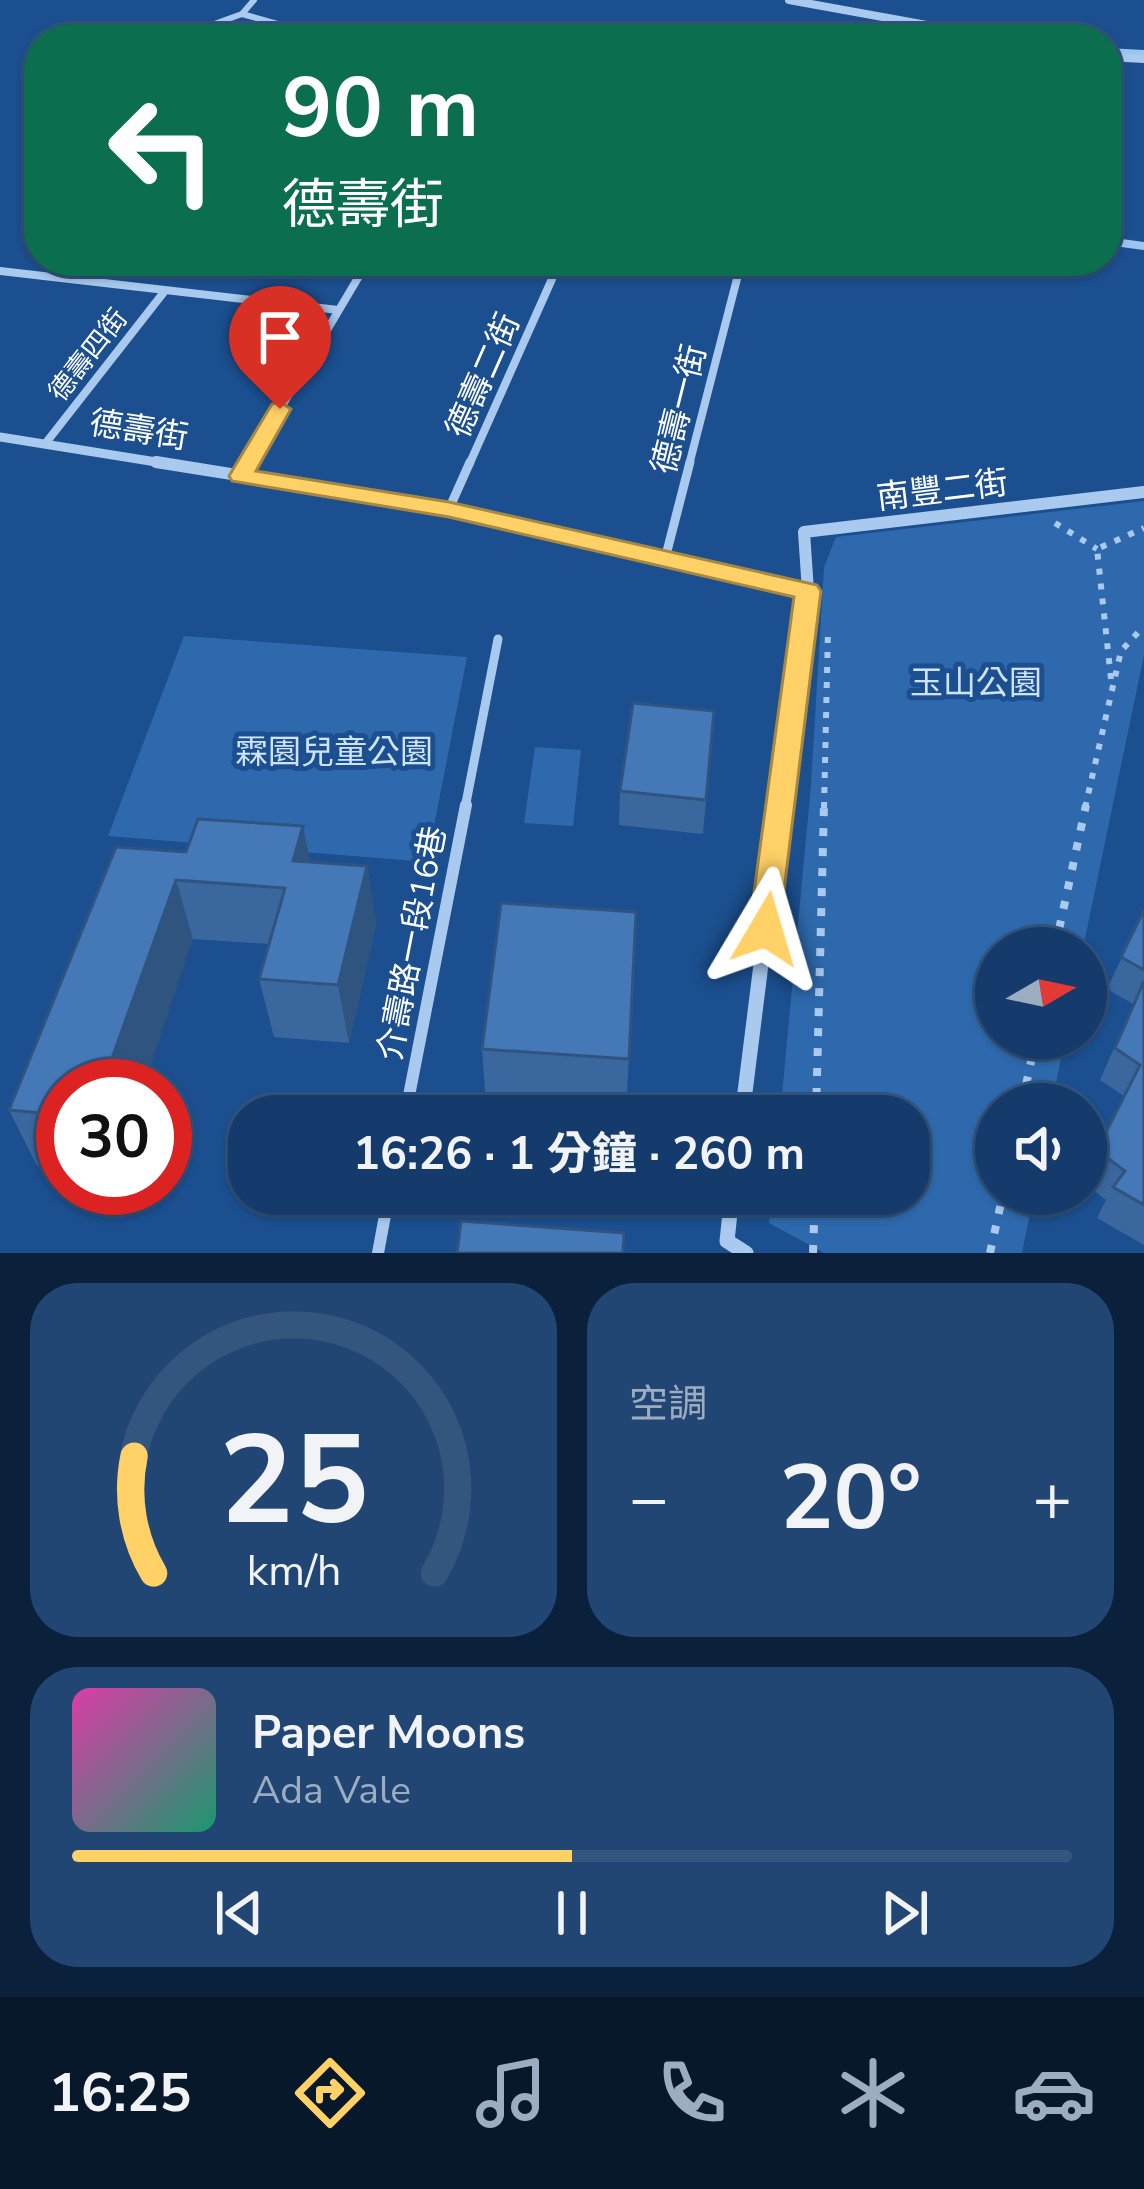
<!DOCTYPE html>
<html lang="zh-TW">
<meta charset="utf-8">
<style>
:root{--surface:#143b6b;--page:#214673;--text:#f1f3f6;--muted:#9dadc1;--line:#33557e;--accent:#ffd166}
body{margin:0;font-family:"Nunito Sans","Noto Sans TC",sans-serif;background:var(--page);color:var(--text);height:100vh;display:flex;flex-direction:column;font-size:45px;white-space:nowrap}
*{box-sizing:border-box;margin:0}
p{font-size:39px;color:var(--muted)}
.icon{flex:none;width:66px;height:66px;fill:none;stroke:currentColor;stroke-width:2;stroke-linecap:round;stroke-linejoin:round}
.map{position:relative;height:1253px;overflow:hidden}
.panel{display:flex;flex-direction:column;gap:30px;padding:30px;background:#0b203b;flex:1}
.panel>*{flex:none}
.guide{position:absolute;left:24px;top:24px;width:1098px;height:252px;border-radius:48px;box-shadow:0 3px 9px #0004,0 0 0 3px var(--line);background:#0b6e4f;color:#fff;overflow:hidden}
.needle{width:78px;rotate:81deg}
.buttons{position:absolute;left:975px;top:927px;display:grid;gap:24px}
.buttons a{display:grid;place-items:center;width:132px;height:132px;border-radius:50%;background:var(--surface);box-shadow:0 3px 9px #0004,0 0 0 3px var(--line);font-size:60px}
.speed{position:absolute;left:36px;top:1059px;display:flex;gap:24px;font-size:60px;font-weight:700;text-align:center}
.speed>*{display:grid;place-content:center;width:156px;height:156px;border-radius:50%;background:var(--surface);box-shadow:0 3px 9px #0004,0 0 0 3px var(--line);line-height:1}
.speed .limit{border:18px solid #d22;background:#fff;color:#111}
.pin{position:absolute;display:grid;place-items:center;width:102px;height:102px;color:#fff;margin:-123px -51px;border-radius:50% 50% 50% 0;rotate:-45deg;box-shadow:0 0 12px #0007}
.pin .icon{rotate:45deg}
.me{position:absolute;width:132px;margin:-66px;rotate:7deg;stroke-linejoin:round;filter:drop-shadow(0 0 9px #0008)}
.turn{display:flex;align-items:center;gap:42px;height:252px;padding:0 60px;font-size:54px}
.turn .icon{width:156px;height:156px;stroke-width:2.5}
.turn b{display:block;font-size:84px;line-height:102px}
.big{font-size:90px;font-weight:700;line-height:1.1}
.panel .tile{flex:1;display:flex;flex-direction:column;justify-content:center;gap:18px;min-width:0;padding:0 42px;border-radius:48px;background:var(--page)}
.panel .dial{align-items:center;gap:0}
.dial svg{height:312px;overflow:visible;fill:none;stroke:var(--line);stroke-width:7;stroke-linecap:round;text-anchor:middle}
.dial text{fill:var(--text);stroke:none}
.song{display:flex;align-items:center;gap:36px}
.cover{width:144px;height:144px;border-radius:18px;background:linear-gradient(135deg,hsl(320 70% 55%),hsl(160 70% 35%))}
.played{height:12px;border-radius:6px;background:linear-gradient(90deg,var(--accent) 50%,var(--line) 50%)}
.keys{display:flex;justify-content:space-around;direction:ltr}
.heat{display:flex;justify-content:space-between;align-items:center;font-size:66px;direction:ltr}
.panel .tiles{flex:1;display:grid;gap:30px;grid-template-columns:1fr 1fr}
.tile:last-child{grid-column:span 2}
.trip{position:absolute;left:228px;top:1095px;width:702px;height:120px;border-radius:48px;background:var(--surface);box-shadow:0 3px 9px #0004,0 0 0 3px var(--line);font-weight:700;line-height:120px;text-align:center}
.dock{display:flex;height:192px;justify-content:space-around;align-items:center;background:#08182b;color:var(--muted)}
.dock .icon{width:84px;height:84px}
.dock .on{color:var(--accent)}
.dock b{font-size:54px;color:var(--text)}
.map>svg:first-child{display:block}
.green{fill:#2e69ad}
.lines{fill:none;stroke-linecap:round;stroke-linejoin:round}
.stream-far1{stroke:#9cc4f0;stroke-width:6}
.stream{stroke:#9cc4f0;stroke-width:8}
.path-far1{stroke:#a9c9ee;stroke-width:6;stroke-dasharray:6 9;stroke-linecap:butt}
.path{stroke:#a9c9ee;stroke-width:8;stroke-dasharray:8 12;stroke-linecap:butt}
.service-far3{stroke:#a9c9ee;stroke-width:6}
.service-far2{stroke:#a9c9ee;stroke-width:8}
.service-far1{stroke:#a9c9ee;stroke-width:9}
.service{stroke:#a9c9ee;stroke-width:12}
.minor-far3{stroke:#a9c9ee;stroke-width:8}
.minor-far2{stroke:#a9c9ee;stroke-width:9}
.minor-far1{stroke:#a9c9ee;stroke-width:12}
.minor{stroke:#a9c9ee;stroke-width:15}
.wall{fill:#3a679d}
.shaded-wall{fill:#305480}
.building{fill:#4478b7;stroke:#305480;stroke-width:3}
.route{fill:#ffd166;stroke:#a68842;stroke-width:3}
.labels{text-anchor:middle;stroke-width:10;stroke-linejoin:round;paint-order:stroke}
.far-street-label{font-size:27px;fill:#fff;stroke:#1b4f8f}
.street-label{font-size:33px;fill:#fff;stroke:#1b4f8f}
.park-label{font-size:33px;fill:#cfe3fa;stroke:#1b4f8f}
</style>
<div class="map">
<svg width="1144" height="1253" viewBox="0 0 1144 1253">
<rect width="100%" height="100%" fill="#1b4f8f"/>
<g class="green">
<path d="M 1144,501 L 1144,655 L 1083,948 L 996,948 L 996,1038 L 1065,1038 L 1052,1104 L 996,1104 L 996,1194 L 1034,1194 L 1022,1253 L 824,1253 L 769,1223 L 772,1194 L 909,1194 L 909,1116 L 780,1116 L 811,785 L 824,567 L 836,537 Z"/>
<path d="M 184,636 L 467,657 L 427,862 L 108,836 Z"/>
<path d="M 535,747 L 581,750 L 573,826 L 524,823 Z"/>
</g>
<g class="lines">
<path class="stream-far1" d="M 1107,51 L 1144,53"/>
<path class="stream" d="M 1107,241 L 1144,246"/>
<g class="path-far1">
<path d="M 1055,523 L 1097,549"/>
<path d="M 1111,679 L 1097,549 L 1144,528"/>
<path d="M 824,808 L 828,630"/>
<path d="M 1085,808 L 1121,651 L 1144,626"/>
</g>
<g class="path">
<path d="M 1055,948 L 1086,805"/>
<path d="M 1022,1104 L 1036,1038"/>
<path d="M 816,1116 L 824,805"/>
<path d="M 813,1253 L 815,1194"/>
<path d="M 990,1253 L 1003,1194"/>
</g>
<g class="service-far3">
<path d="M 254,0 L 242,14 L 331,39"/>
<path d="M 181,36 L 242,14"/>
</g>
<g class="service-far2">
<path d="M 0,271 L 338,310"/>
<path d="M 45,444 L 164,292"/>
<path d="M 247,465 L 368,261"/>
<path d="M 469,465 L 560,261"/>
<path d="M 689,465 L 739,271"/>
</g>
<g class="service-far1">
<path d="M 241,476 L 249,462"/>
<path d="M 449,509 L 470,462"/>
<path d="M 665,559 L 690,462"/>
<path d="M 465,808 L 498,639"/>
</g>
<g class="service">
<path d="M 405,1116 L 466,805"/>
<path d="M 378,1253 L 389,1194"/>
</g>
<g class="minor-far3">
<path d="M 789,0 L 1004,39"/>
<path d="M 1107,57 L 1144,59"/>
</g>
<path class="minor-far2" d="M 0,437 L 175,465"/>
<g class="minor-far1">
<path d="M 156,462 L 449,509 L 808,591"/>
<path d="M 781,808 L 808,591 L 804,532 L 1144,492"/>
</g>
<g class="minor">
<path d="M 742,1116 L 781,805"/>
<path d="M 732,1194 L 727,1241 L 746,1253"/>
</g>
</g>
<g class="wall">
<path d="M 714,711 L 703,834 L 619,825 L 620,791 Z"/>
<path d="M 303,826 L 310,862 L 367,866 L 376,924 L 349,1043 L 274,1037 L 259,979 L 269,944 L 193,939 L 63,1086 L 63,1168 L 37,1166 L 9,1110 L 186,852 Z"/>
<path d="M 1144,910 L 1144,1245 L 1097,1218 L 1106,1200 L 1086,1184 L 1086,1172 L 1124,1096 L 1100,1080 L 1133,1004 L 1107,989 Z"/>
<path d="M 636,912 L 626,1115 L 486,1105 L 482,1049 Z"/>
</g>
<g class="shaded-wall">
<path d="M 303,826 L 315,885 L 293,861 Z"/>
<path d="M 367,866 L 376,924 L 349,1043 L 338,985 Z"/>
<path d="M 176,880 L 193,939 L 144,1086 L 102,1086 Z"/>
</g>
<g class="building">
<path d="M 633,703 L 714,711 L 706,800 L 620,791 Z"/>
<path d="M 198,819 L 303,826 L 293,861 L 367,866 L 338,985 L 259,979 L 285,888 L 176,880 L 102,1086 L 63,1086 L 63,1115 L 9,1110 L 116,847 L 186,852 Z"/>
<path d="M 501,903 L 636,912 L 629,1059 L 482,1049 Z"/>
<path d="M 1144,910 L 1144,970 L 1121,957 Z"/>
<path d="M 1144,981 L 1144,1205 L 1113,1187 L 1125,1171 L 1097,1150 L 1140,1065 L 1115,1048 Z"/>
<path d="M 461,1221 L 624,1233 L 623,1253 L 457,1253 Z"/>
</g>
<path class="route" d="M 280,402 L 291,409 L 256,471 L 449,502 L 817,585 L 821,591 L 778,939 L 754,939 L 749,929 L 794,597 L 449,517 L 232,481 L 229,476 L 272,404 Z"/>
<g class="labels">
<g class="far-street-label">
<text transform="translate(88 355) rotate(-52)" y="9">德壽四街</text>
</g>
<g class="street-label">
<text transform="translate(482 375) rotate(-66)" y="12">德壽二街</text>
<text transform="translate(678 409) rotate(-76)" y="12">德壽一街</text>
<text transform="translate(139 429) rotate(9)" y="12">德壽街</text>
<text transform="translate(942 489) rotate(-7)" y="12">南豐二街</text>
<text transform="translate(411 943) rotate(-79)" y="12">介壽路一段16巷</text>
</g>
<g class="park-label">
<text x="976" y="694">玉山公園</text>
<text x="334" y="763">霖園兒童公園</text>
</g>
</g>
</svg>
<div class="buttons">
<a><svg class="needle" viewBox="-14 -14 28 28"><path d="M0-13l5 13h-10z" fill="#e53935"/><path d="M0 13l5-13h-10z" fill="#9dadc1"/></svg></a>
<a><svg class="icon" aria-label="sound" viewBox="0 0 24 24"><path d="M4 9h4l5-4v14l-5-4H4zM17 9q2 3 0 6"/></svg></a>
</div>
<div class="speed"><div class="limit">30</div></div>
<div class="pin" style="left:280px;top:409px;background:#d93025"><svg class="icon" aria-label="arrive" viewBox="0 0 24 24"><path d="M6 21V4h12l-3 4 3 4H6"/></svg></div>
<svg class="me" style="left:766px;top:929px" viewBox="-20 -20 40 40"><path d="M0-17L14 15 0 8-14 15z" fill="#ffd166" stroke="#fff" stroke-width="4"/></svg>
<div class="trip">16:26 · 1 分鐘 · 260 m</div>
<div class="guide">
<div class="turn"><svg class="icon" aria-label="left" viewBox="0 0 24 24"><path d="M17 20v-9H6M10 6l-5 5 5 5"/></svg><div><b>90 m</b>德壽街</div></div>
</div>
</div>
<section class="panel">
<div class="tiles">
<div class="tile dial"><svg viewBox="0 0 100 80">
<path d="M14 69A42 42 0 1 1 86 69"/>
<path d="M14 69A42 42 0 0 1 9 39" stroke="#ffd166"/>
<text x="50" y="56" font-size="32" font-weight="700">25</text>
<text x="50" y="72" font-size="11">km/h</text>
</svg></div>
<div class="tile"><p>空調</p>
<div class="heat"><a>−</a><b class="big">20°</b><a>+</a></div>
</div>
<div class="tile">
<div class="song"><i class="cover"></i><div><b>Paper Moons</b><p>Ada Vale</p></div></div>
<div class="played"></div>
<div class="keys"><svg class="icon" aria-label="previous" viewBox="0 0 24 24"><path d="M18 5L8 12l10 7zM5 5v14"/></svg><svg class="icon" aria-label="pause" viewBox="0 0 24 24"><path d="M8 5v14M16 5v14"/></svg><svg class="icon" aria-label="next" viewBox="0 0 24 24"><path d="M6 5l10 7-10 7zM19 5v14"/></svg></div>
</div>
</div>
</section>
<nav class="dock">
<b>16:25</b>
<svg class="icon on" aria-label="directions" viewBox="0 0 24 24"><path d="M12 3l9 9-9 9-9-9zM9 14v-3h6M13 9l2 2-2 2"/></svg>
<svg class="icon" aria-label="music" viewBox="0 0 24 24"><path d="M9 18V5l10-2v13"/><circle cx="6" cy="18" r="3"/><circle cx="16" cy="16" r="3"/></svg>
<svg class="icon" aria-label="phone" viewBox="0 0 24 24"><path d="M5 4h4l2 5-3 2q2 4 5 5l2-3 5 2v4C11 20 4 13 5 4z"/></svg>
<svg class="icon" aria-label="climate" viewBox="0 0 24 24"><path d="M12 3v18M4 7l16 10M4 17L20 7"/></svg>
<svg class="icon" aria-label="car" viewBox="0 0 24 24"><path d="M5 17H2v-5l4-1 3-4h7l3 4 3 1v5h-3M9 17h6M6 11h13"/><circle cx="7" cy="17" r="2"/><circle cx="17" cy="17" r="2"/></svg>
</nav>
